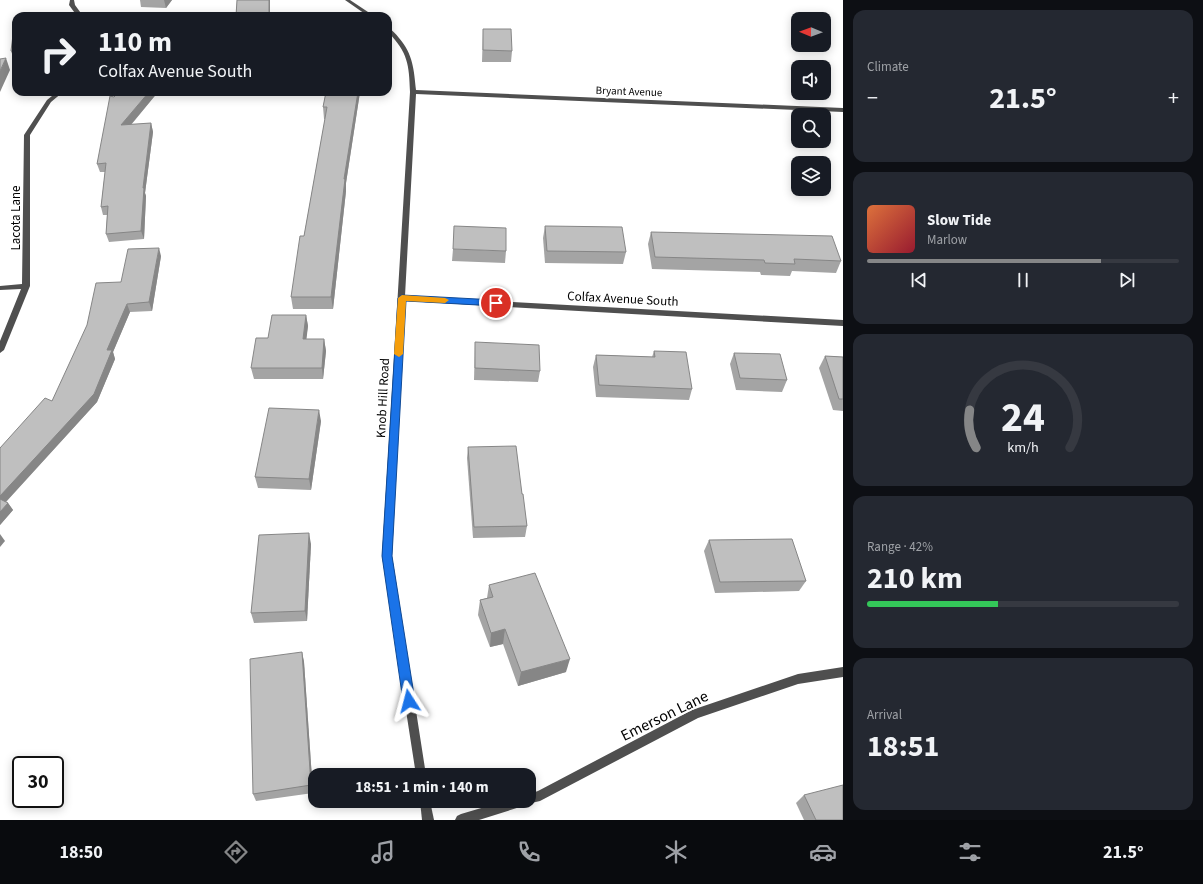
<!DOCTYPE html>
<meta charset="utf-8">
<style>
:root{--surface:#171b24;--page:#242831;--text:#f1f3f6;--muted:#9ea1a6;--line:#363941;--accent:#858687}
body{margin:0;font-family:"Source Sans 3",sans-serif;background:var(--page);color:var(--text);height:100vh;display:flex;flex-direction:column;font-size:15px;white-space:nowrap}
*{box-sizing:border-box;margin:0}
p{font-size:13px;color:var(--muted)}
.icon{flex:none;width:22px;height:22px;fill:none;stroke:currentColor;stroke-width:2;stroke-linecap:round;stroke-linejoin:round}
.map{position:relative;flex:1;overflow:hidden}
.details{display:flex;flex-direction:column;gap:10px;padding:10px;background:#0d0f14;width:360px}
.details>*{flex:none}
.top-card{position:absolute;left:12px;top:12px;width:380px;height:84px;border-radius:12px;box-shadow:0 2px 10px #0003;background:#171b24;color:var(--text);overflow:hidden}
.needle{width:26px;rotate:271deg}
.fabs{position:absolute;left:791px;top:12px;display:grid;gap:8px}
.fabs a{display:grid;place-items:center;width:40px;height:40px;border-radius:8px;background:var(--surface);box-shadow:0 2px 10px #0003;font-size:20px}
.speed{position:absolute;left:12px;top:756px;display:flex;gap:8px;font-size:20px;font-weight:700;text-align:center}
.speed>*{display:grid;place-content:center;width:52px;height:52px;border-radius:50%;background:var(--surface);box-shadow:0 2px 10px #0003;line-height:1}
.speed .limit{border:2px solid #111;border-radius:6px;background:#fff;color:#111}
.pin{position:absolute;display:grid;place-items:center;width:34px;height:34px;color:#fff;margin:-17px;border:2px solid #fff;border-radius:50%;box-shadow:0 1px 4px #0007}
.me{position:absolute;width:44px;margin:-22px;rotate:351deg;stroke-linejoin:round;filter:drop-shadow(0 0 3px #0008)}
.turn{display:flex;align-items:center;gap:14px;height:84px;padding:0 20px;font-size:18px}
.turn .icon{width:52px;height:52px;stroke-width:2.5}
.turn b{display:block;font-size:28px;line-height:34px}
.big{font-size:30px;font-weight:700;line-height:1.1}
.details .widget{flex:1;display:flex;flex-direction:column;justify-content:center;gap:6px;min-width:0;padding:0 14px;border-radius:12px;background:var(--page)}
.details .dial{align-items:center;gap:0}
.dial svg{height:104px;overflow:visible;fill:none;stroke:var(--line);stroke-width:7;stroke-linecap:round;text-anchor:middle}
.dial text{fill:var(--text);stroke:none}
.song{display:flex;align-items:center;gap:12px}
.cover{width:48px;height:48px;border-radius:6px;background:linear-gradient(135deg,hsl(20 70% 55%),hsl(350 70% 35%))}
.played{height:4px;border-radius:2px;background:linear-gradient(90deg,var(--accent) 75%,var(--line) 75%)}
.keys{display:flex;justify-content:space-around;direction:ltr}
.heat{display:flex;justify-content:space-between;align-items:center;font-size:22px;direction:ltr}
.charge{height:6px;border-radius:3px;background:linear-gradient(90deg,#34c759 42%,var(--line) 0)}
.trip{position:absolute;left:308px;top:768px;width:228px;height:40px;border-radius:12px;background:var(--surface);box-shadow:0 2px 10px #0003;font-weight:700;line-height:40px;text-align:center}
.menu{display:flex;height:64px;justify-content:space-around;align-items:center;background:#090b0e;color:var(--muted)}
.menu .icon{width:28px;height:28px}
.menu .on{color:var(--accent)}
.menu b{font-size:18px;color:var(--text)}
main{display:flex;flex:1;min-height:0}
.map>svg:first-child{display:block}
.lines{fill:none;stroke-linecap:round;stroke-linejoin:round}
.street{fill:#4f4f4f;fill-rule:evenodd}
.wall{fill:#a4a4a4}
.shaded-wall{fill:#868686}
.building{fill:#bfbfbf;stroke:#868686}
.route{fill:#1a73e8;stroke:#114b97}
.slow{fill:#f59e0b}
.labels{text-anchor:middle;stroke-width:4;stroke-linejoin:round;paint-order:stroke}
.far-street-label{font-size:11px;fill:#000;stroke:#fff}
.street-label{font-size:13px;fill:#000;stroke:#fff}
.near-street-label{font-size:16px;fill:#000;stroke:#fff}
</style>
<main>
<div class="map">
<svg width="843" height="820" viewBox="0 0 843 820">
<rect width="100%" height="100%" fill="#fff"/>
<g class="lines">
<g class="street">
<path d="M 70,0 L 74,0 L 75,5 L 83,16 L 77,16 L 69,5 Z"/>
<path d="M 345,0 L 350,0 L 374,16 L 368,16 Z"/>
<path d="M 388,27 C 392,30 396,34 399,38 C 413,54 414,70 416,90 L 843,108 L 843,112 L 416,94 L 405,296 L 843,320 L 843,326 L 405,301 L 392,556 L 426,775 L 416,775 L 382,556 L 410,92 C 409,64 408,53 388,32 Z"/>
<path d="M 57,92 L 63,92 L 51,102 L 30,135 L 30,286 L 4,350 L 0,353 L 0,341 L 21,289 L 0,290 L 0,286 L 22,284 L 24,135 L 47,100 Z"/>
<path d="M 843,667 L 843,677 L 798,684 L 698,718 L 540,801 L 527,804 L 523,806 L 479,820 L 455,820 L 457,816 L 461,814 L 505,801 L 529,801 L 529,794 L 538,791 L 692,710 L 798,674 Z"/>
<path d="M 420,801 L 430,801 L 434,820 L 422,820 Z"/>
</g>
</g>
<g class="wall">
<path d="M 140,0 L 172,0 L 166,8 L 141,7 Z"/>
<path d="M 237,0 L 270,0 L 270,16 L 236,16 Z"/>
<path d="M 483,29 L 512,51 L 511,62 L 482,62 Z"/>
<path d="M 119,92 L 158,92 L 131,125 L 151,123 L 153,132 L 145,193 L 146,196 L 144,239 L 109,242 L 106,234 L 107,215 L 103,215 L 101,207 L 105,172 L 100,172 L 97,164 L 114,97 Z"/>
<path d="M 326,92 L 360,92 L 346,183 L 346,191 L 333,309 L 293,309 L 291,297 L 304,236 L 325,119 L 324,119 L 323,107 Z"/>
<path d="M 545,226 L 626,252 L 623,264 L 545,263 L 543,238 Z"/>
<path d="M 651,232 L 841,261 L 836,273 L 792,271 L 790,276 L 761,275 L 760,272 L 652,269 L 648,244 Z"/>
<path d="M 453,249 L 506,251 L 505,263 L 452,261 Z"/>
<path d="M 161,256 L 152,311 L 130,312 L 113,352 L 115,359 L 97,402 L 6,502 L 8,503 L 13,510 L 0,525 L 0,448 L 52,401 L 121,282 Z"/>
<path d="M 306,315 L 308,326 L 306,339 L 324,339 L 326,351 L 323,379 L 254,379 L 251,368 L 268,338 Z"/>
<path d="M 475,342 L 540,371 L 538,382 L 474,380 Z"/>
<path d="M 654,351 L 692,389 L 689,400 L 596,397 L 593,367 L 596,355 L 652,357 Z"/>
<path d="M 734,353 L 787,380 L 782,392 L 736,390 L 730,364 Z"/>
<path d="M 825,356 L 843,357 L 843,411 L 833,410 L 819,368 Z"/>
<path d="M 321,421 L 311,490 L 258,488 L 255,477 Z"/>
<path d="M 468,447 L 522,494 L 527,526 L 525,537 L 473,538 L 467,458 Z"/>
<path d="M 709,540 L 806,581 L 799,591 L 715,593 L 704,551 Z"/>
<path d="M 311,544 L 307,621 L 254,623 L 251,613 Z"/>
<path d="M 489,585 L 566,672 L 518,686 L 503,644 L 490,647 L 478,615 L 480,600 L 487,598 Z"/>
<path d="M 302,652 L 304,662 L 313,793 L 256,801 L 253,794 Z"/>
<path d="M 804,795 L 843,820 L 804,820 L 796,803 Z"/>
</g>
<g class="shaded-wall">
<path d="M 164,0 L 172,0 L 166,8 Z"/>
<rect x="269" y="0" width="1" height="16"/>
<path d="M 16,50 L 16,62 L 15,62 L 11,51 Z"/>
<path d="M 6,58 L 10,70 L 0,92 L 0,71 Z"/>
<path d="M 149,92 L 158,92 L 123,134 L 121,125 Z"/>
<path d="M 358,92 L 360,92 L 346,183 L 346,191 L 333,309 L 331,297 L 344,179 Z"/>
<path d="M 151,123 L 153,132 L 145,193 L 146,196 L 144,239 L 141,231 L 143,188 Z"/>
<path d="M 159,248 L 161,256 L 152,311 L 149,302 Z"/>
<path d="M 127,304 L 130,312 L 113,352 L 115,359 L 97,402 L 2,506 L 0,502 L 0,496 Z"/>
<path d="M 306,315 L 308,326 L 305,351 L 303,339 Z"/>
<path d="M 324,339 L 326,351 L 323,379 L 322,368 Z"/>
<path d="M 319,410 L 321,421 L 311,490 L 309,479 Z"/>
<path d="M 8,503 L 13,510 L 0,525 L 0,512 Z"/>
<path d="M 309,533 L 311,544 L 307,621 L 305,611 Z"/>
<path d="M 0,534 L 5,541 L 0,547 Z"/>
<path d="M 505,629 L 503,644 L 490,647 L 491,633 Z"/>
<path d="M 302,652 L 304,662 L 313,793 L 311,785 Z"/>
<path d="M 570,659 L 566,672 L 518,686 L 521,672 Z"/>
</g>
<g class="building">
<path d="M 237,0 L 269,0 L 269,15 L 236,16 Z"/>
<path d="M 16,26 L 16,50 L 11,51 L 14,27 Z"/>
<path d="M 483,29 L 511,29 L 512,51 L 483,50 Z"/>
<path d="M 6,58 L 0,71 L 0,59 Z"/>
<path d="M 119,92 L 149,92 L 121,125 L 151,123 L 143,188 L 144,188 L 141,231 L 106,234 L 108,206 L 101,207 L 106,163 L 97,164 L 110,96 L 114,97 Z"/>
<path d="M 326,92 L 358,92 L 344,179 L 345,179 L 331,297 L 291,297 L 300,236 L 304,236 L 327,107 L 323,107 Z"/>
<path d="M 454,226 L 506,228 L 506,251 L 453,249 Z"/>
<path d="M 545,226 L 622,227 L 626,252 L 547,251 Z"/>
<path d="M 651,232 L 832,236 L 841,261 L 794,259 L 795,264 L 765,263 L 764,260 L 655,257 Z"/>
<path d="M 159,248 L 149,302 L 127,304 L 107,350 L 112,350 L 94,394 L 0,496 L 0,448 L 45,398 L 52,401 L 87,325 L 96,283 L 121,282 L 128,249 Z"/>
<path d="M 272,315 L 306,315 L 303,339 L 324,339 L 322,368 L 251,368 L 256,338 L 268,338 Z"/>
<path d="M 475,342 L 539,345 L 540,371 L 475,368 Z"/>
<path d="M 654,351 L 686,352 L 692,389 L 599,385 L 596,355 L 655,357 Z"/>
<path d="M 734,353 L 780,354 L 787,380 L 740,378 Z"/>
<path d="M 825,356 L 843,357 L 843,399 L 839,399 Z"/>
<path d="M 269,408 L 319,410 L 309,479 L 255,477 Z"/>
<path d="M 516,446 L 522,494 L 523,494 L 527,526 L 474,527 L 468,447 Z"/>
<path d="M 0,499 L 8,503 L 0,512 Z"/>
<path d="M 309,533 L 305,611 L 251,613 L 259,535 Z"/>
<path d="M 792,539 L 806,581 L 720,582 L 709,540 Z"/>
<path d="M 535,573 L 570,659 L 521,672 L 505,629 L 491,633 L 480,600 L 493,597 L 489,585 Z"/>
<path d="M 302,652 L 311,785 L 253,794 L 250,659 Z"/>
<path d="M 843,785 L 843,820 L 816,820 L 804,795 Z"/>
</g>
<path class="route" d="M 402,295 L 496,300 L 500,303 L 496,306 L 406,301 L 392,556 L 415,701 L 413,705 L 409,707 L 405,705 L 403,701 L 382,556 L 398,298 Z"/>
<path class="slow" d="M 402,295 L 445,298 L 449,300 L 445,303 L 406,301 L 403,354 L 399,357 L 394,354 L 398,298 Z"/>
<g class="labels">
<g class="far-street-label">
<text transform="translate(629 91) rotate(2)" y="4">Bryant Avenue</text>
</g>
<g class="street-label">
<text transform="translate(15 218) rotate(-90)" y="5">Lacota Lane</text>
<text transform="translate(623 298) rotate(3)" y="5">Colfax Avenue South</text>
<text transform="translate(382 398) rotate(-87)" y="5">Knob Hill Road</text>
</g>
<g class="near-street-label">
<text transform="translate(664 715) rotate(-26)" y="6">Emerson Lane</text>
</g>
</g>
</svg>
<div class="fabs">
<a><svg class="needle" viewBox="-14 -14 28 28"><path d="M0-13l5 13h-10z" fill="#e53935"/><path d="M0 13l5-13h-10z" fill="#9ea1a6"/></svg></a>
<a><svg class="icon" aria-label="sound" viewBox="0 0 24 24"><path d="M4 9h4l5-4v14l-5-4H4zM17 9q2 3 0 6"/></svg></a>
<a><svg class="icon" aria-label="search" viewBox="0 0 24 24"><circle cx="10" cy="10" r="6"/><path d="M15 15l6 6"/></svg></a>
<a><svg class="icon" aria-label="layers" viewBox="0 0 24 24"><path d="M12 4l9 5-9 5-9-5zM3 14l9 5 9-5"/></svg></a>
</div>
<div class="speed"><div class="limit">30</div></div>
<div class="pin" style="left:496px;top:303px;background:#d93025"><svg class="icon" aria-label="arrive" viewBox="0 0 24 24"><path d="M6 21V4h12l-3 4 3 4H6"/></svg></div>
<svg class="me" style="left:409px;top:701px" viewBox="-20 -20 40 40"><path d="M0-17L14 15 0 8-14 15z" fill="#1a73e8" stroke="#fff" stroke-width="4"/></svg>
<div class="trip">18:51 · 1 min · 140 m</div>
<div class="top-card">
<div class="turn"><svg class="icon" aria-label="right" viewBox="0 0 24 24"><path d="M7 20v-9h11M14 6l5 5-5 5"/></svg><div><b>110 m</b>Colfax Avenue South</div></div>
</div>
</div>
<section class="details">
<div class="widget"><p>Climate</p>
<div class="heat"><a>−</a><b class="big">21.5°</b><a>+</a></div>
</div>
<div class="widget">
<div class="song"><i class="cover"></i><div><b>Slow Tide</b><p>Marlow</p></div></div>
<div class="played"></div>
<div class="keys"><svg class="icon" aria-label="previous" viewBox="0 0 24 24"><path d="M18 5L8 12l10 7zM5 5v14"/></svg><svg class="icon" aria-label="pause" viewBox="0 0 24 24"><path d="M8 5v14M16 5v14"/></svg><svg class="icon" aria-label="next" viewBox="0 0 24 24"><path d="M6 5l10 7-10 7zM19 5v14"/></svg></div>
</div>
<div class="widget dial"><svg viewBox="0 0 100 80">
<path d="M14 69A42 42 0 1 1 86 69"/>
<path d="M14 69A42 42 0 0 1 9 40" stroke="#858687"/>
<text x="50" y="56" font-size="32" font-weight="700">24</text>
<text x="50" y="72" font-size="11">km/h</text>
</svg></div>
<div class="widget"><p>Range · 42%</p><b class="big">210 km</b><div class="charge"></div></div>
<div class="widget"><p>Arrival</p><b class="big">18:51</b></div>
</section>
</main>
<nav class="menu">
<b>18:50</b>
<svg class="icon on" aria-label="directions" viewBox="0 0 24 24"><path d="M12 3l9 9-9 9-9-9zM9 14v-3h6M13 9l2 2-2 2"/></svg>
<svg class="icon" aria-label="music" viewBox="0 0 24 24"><path d="M9 18V5l10-2v13"/><circle cx="6" cy="18" r="3"/><circle cx="16" cy="16" r="3"/></svg>
<svg class="icon" aria-label="phone" viewBox="0 0 24 24"><path d="M5 4h4l2 5-3 2q2 4 5 5l2-3 5 2v4C11 20 4 13 5 4z"/></svg>
<svg class="icon" aria-label="climate" viewBox="0 0 24 24"><path d="M12 3v18M4 7l16 10M4 17L20 7"/></svg>
<svg class="icon" aria-label="car" viewBox="0 0 24 24"><path d="M5 17H2v-5l4-1 3-4h7l3 4 3 1v5h-3M9 17h6M6 11h13"/><circle cx="7" cy="17" r="2"/><circle cx="17" cy="17" r="2"/></svg>
<svg class="icon" aria-label="filters" viewBox="0 0 24 24"><path d="M4 7h16M4 17h16"/><circle cx="9" cy="7" r="2"/><circle cx="15" cy="17" r="2"/></svg>
<b>21.5°</b>
</nav>
